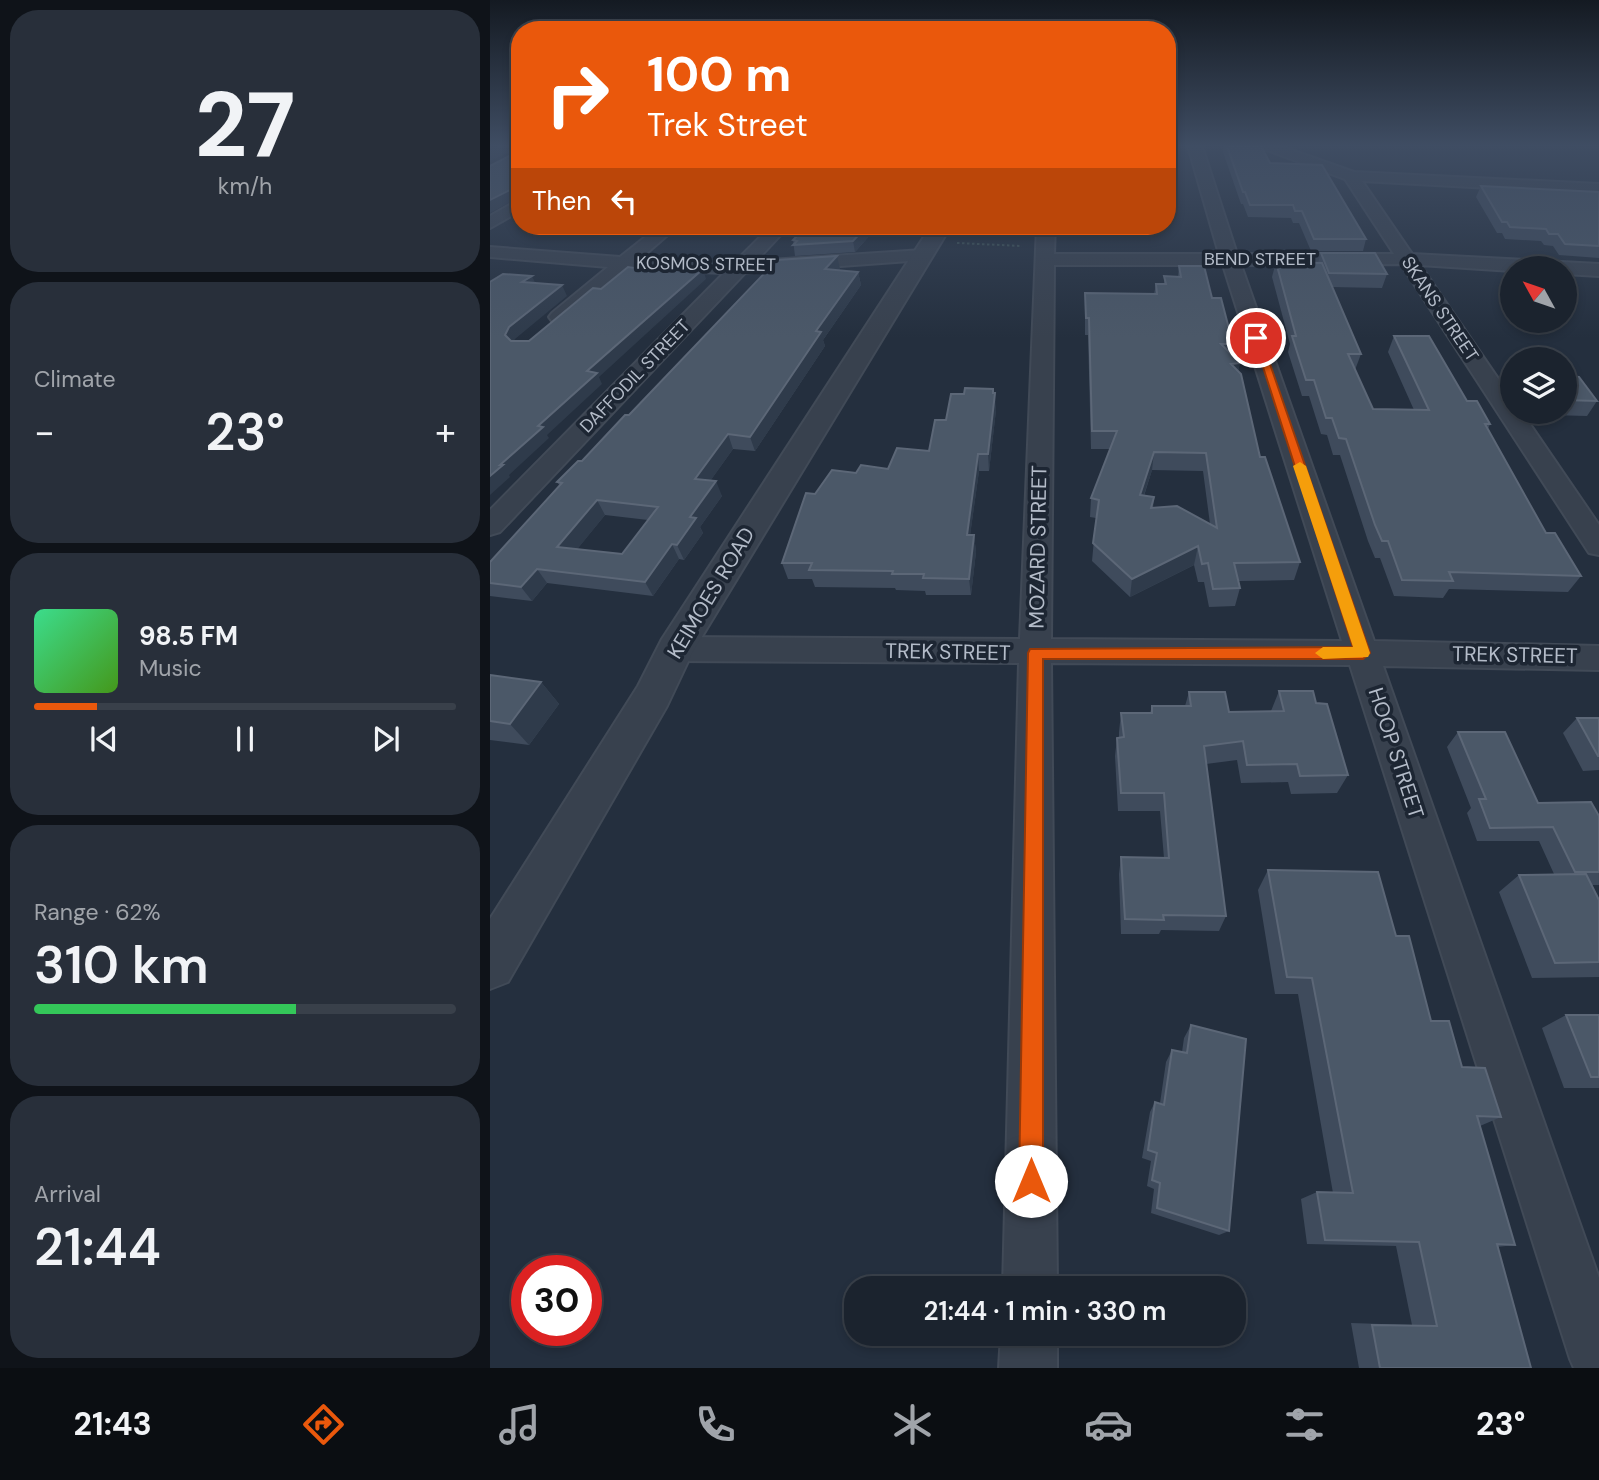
<!DOCTYPE html>
<meta charset="utf-8">
<style>
:root{--surface:#1b232e;--page:#282f3a;--text:#f1f3f6;--muted:#a0a4aa;--line:#39404a;--accent:#ea580c}
body{margin:0;font-family:"DM Sans",sans-serif;background:var(--page);color:var(--text);height:100vh;display:flex;flex-direction:column;font-size:26px;white-space:nowrap}
*{box-sizing:border-box;margin:0}
p{font-size:23px;color:var(--muted)}
.icon{flex:none;width:38px;height:38px;fill:none;stroke:currentColor;stroke-width:2;stroke-linecap:round;stroke-linejoin:round}
.map{position:relative;flex:1;overflow:hidden}
.panel{display:flex;flex-direction:column;gap:10px;padding:10px;background:#0f1319;width:490px}
.panel>*{flex:none}
.guide{position:absolute;left:21px;top:21px;width:665px;height:214px;border-radius:28px;box-shadow:0 4px 10px #0003,0 0 0 2px var(--line);background:#ea580c;color:#fff;overflow:hidden}
.needle{width:46px;rotate:310deg}
.tools{position:absolute;left:1010px;top:256px;display:grid;gap:14px}
.tools a{display:grid;place-items:center;width:77px;height:77px;border-radius:50%;background:var(--surface);box-shadow:0 4px 10px #0003,0 0 0 2px var(--line);font-size:35px}
.speed{position:absolute;left:21px;top:1255px;display:flex;gap:14px;font-size:35px;font-weight:700;text-align:center}
.speed>*{display:grid;place-content:center;width:91px;height:91px;border-radius:50%;background:var(--surface);box-shadow:0 4px 10px #0003,0 0 0 2px var(--line);line-height:1}
.speed .limit{border:10px solid #d22;background:#fff;color:#111}
.pin{position:absolute;display:grid;place-items:center;width:60px;height:60px;color:#fff;margin:-30px;border:4px solid #fff;border-radius:50%;box-shadow:0 2px 7px #0007}
.me{position:absolute;width:77px;margin:-38px;rotate:0deg;stroke-linejoin:round;filter:drop-shadow(0 0 5px #0008)}
.turn{display:flex;align-items:center;gap:24px;height:147px;padding:0 21px;font-size:32px}
.turn .icon{width:91px;height:91px;stroke-width:2.5}
.turn b{display:block;font-size:49px;line-height:60px}
.then{display:flex;align-items:center;height:66px;padding:0 21px;background:#0003;gap:14px;font-size:26px}
.big{font-size:52px;font-weight:600;line-height:1.1}
.panel .tile{flex:1;display:flex;flex-direction:column;justify-content:center;gap:10px;min-width:0;padding:0 24px;border-radius:28px;background:var(--page)}
.panel .dial{align-items:center;gap:0}
.dial b{font-size:91px;line-height:1}
.song{display:flex;align-items:center;gap:21px}
.cover{width:84px;height:84px;border-radius:10px;background:linear-gradient(135deg,hsl(150 70% 55%),hsl(100 70% 35%))}
.played{height:7px;border-radius:4px;background:linear-gradient(90deg,var(--accent) 15%,var(--line) 15%)}
.keys{display:flex;justify-content:space-around;direction:ltr}
.heat{display:flex;justify-content:space-between;align-items:center;font-size:38px;direction:ltr}
.charge{height:10px;border-radius:5px;background:linear-gradient(90deg,#34c759 62%,var(--line) 0)}
.trip{position:absolute;left:354px;top:1276px;width:402px;height:70px;border-radius:28px;background:var(--surface);box-shadow:0 4px 10px #0003,0 0 0 2px var(--line);font-weight:600;line-height:70px;text-align:center}
.tabs{display:flex;height:112px;justify-content:space-around;align-items:center;background:#0b0e12;color:var(--muted)}
.tabs .icon{width:49px;height:49px}
.tabs .current{color:var(--accent)}
.tabs b{font-size:32px;color:var(--text)}
main{display:flex;flex:1;min-height:0}
.map>svg:first-child{display:block}
.lines{fill:none;stroke-linecap:round;stroke-linejoin:round}
.minor-casing{stroke:#414a57;stroke-width:4}
.tertiary-casing{stroke:#414a57;stroke-width:4}
.path{stroke:#3f5557;stroke-width:2;stroke-dasharray:2.5 2.5;stroke-linecap:butt}
.minor{fill:#38414e;fill-rule:evenodd}
.tertiary{fill:#38414e;fill-rule:evenodd}
.wall{fill:#3f4b5c;fill-rule:evenodd}
.shaded-wall{fill:#2f3b4b}
.building{fill:#4b5868;stroke:#5c6777;stroke-width:2;fill-rule:evenodd}
.route{fill:#ea580c;stroke:#983908;stroke-width:2}
.slow{fill:#f59e0b}
.labels{text-anchor:middle;stroke-width:7;stroke-linejoin:round;paint-order:stroke}
.far-street-label{font-size:18px;fill:#b4bcc9;stroke:#1d2633}
.street-label{font-size:21px;fill:#b4bcc9;stroke:#1d2633}
</style>
<main>
<section class="panel">
<div class="tile dial"><b>27</b><p>km/h</p></div>
<div class="tile"><p>Climate</p>
<div class="heat"><a>−</a><b class="big">23°</b><a>+</a></div>
</div>
<div class="tile">
<div class="song"><i class="cover"></i><div><b>98.5 FM</b><p>Music</p></div></div>
<div class="played"></div>
<div class="keys"><svg class="icon" aria-label="previous" viewBox="0 0 24 24"><path d="M18 5L8 12l10 7zM5 5v14"/></svg><svg class="icon" aria-label="pause" viewBox="0 0 24 24"><path d="M8 5v14M16 5v14"/></svg><svg class="icon" aria-label="next" viewBox="0 0 24 24"><path d="M6 5l10 7-10 7zM19 5v14"/></svg></div>
</div>
<div class="tile"><p>Range · 62%</p><b class="big">310 km</b><div class="charge"></div></div>
<div class="tile"><p>Arrival</p><b class="big">21:44</b></div>
</section>
<div class="map">
<svg width="1109" height="1368" viewBox="0 0 1109 1368">
<rect width="100%" height="100%" fill="#242f3e"/>
<g class="lines">
<g class="minor-casing">
<g id="minor">
<path d="M 698,146 L 712,146 L 747,254 L 904,254 L 855,179 L 766,146 L 790,146 L 864,172 L 1109,184 L 1109,194 L 872,181 L 922,254 L 1109,264 L 1109,276 L 1074,274 L 1074,268 L 1022,268 L 1022,271 L 930,265 L 1022,399 L 1022,411 L 1031,411 L 1109,525 L 1109,555 L 1099,553 L 911,264 L 751,265 L 884,641 L 1109,646 L 1109,670 L 893,666 L 1109,1278 L 1109,1368 L 1084,1368 L 1080,1359 L 860,665 L 561,663 L 567,1288 L 513,1288 L 529,663 L 185,661 L 174,657 L 169,649 L 174,641 L 185,637 L 530,639 L 547,226 L 565,226 L 564,254 L 729,254 ZM 564,265 L 733,265 L 852,641 L 561,639 Z"/>
<path d="M 30,199 L 30,211 L 0,228 L 0,216 Z"/>
<path d="M 169,226 L 188,226 L 151,258 L 245,262 L 281,226 L 299,226 L 266,261 L 433,250 L 442,255 L 433,260 L 255,273 L 10,532 L 0,535 L 0,510 L 234,273 L 139,269 L 76,321 L 62,321 L 59,317 L 62,313 L 118,267 L 0,257 L 0,247 L 130,257 Z"/>
<path d="M 511,1334 L 567,1334 L 567,1368 L 509,1368 Z"/>
</g>
</g>
<g class="tertiary-casing">
<path id="tertiary" d="M 441,226 L 461,226 L 202,653 L 177,706 L 18,982 L 0,989 L 0,919 L 148,686 L 172,639 Z"/>
</g>
<path class="path" d="M 467,243 L 532,246"/>
<use href="#minor" class="minor"/>
<use href="#tertiary" class="tertiary"/>
</g>
<g class="wall">
<path d="M 734,146 L 771,146 L 780,163 L 876,239 L 873,251 L 821,251 L 809,223 L 803,223 L 801,218 L 758,217 L 753,204 L 751,204 L 733,152 Z"/>
<path d="M 991,186 L 1109,192 L 1109,258 L 1069,255 L 1063,246 L 1054,245 L 1051,241 L 1015,239 L 1012,233 L 1007,233 L 986,197 Z"/>
<path d="M 388,226 L 365,252 L 305,256 L 303,240 Z"/>
<path d="M 831,253 L 897,274 L 892,288 L 842,287 L 871,354 L 865,370 L 883,409 L 924,410 L 898,352 L 904,336 L 977,401 L 1000,424 L 998,429 L 1056,533 L 1091,576 L 1078,592 L 959,589 L 953,598 L 904,596 L 890,558 L 885,558 L 878,541 L 850,455 L 843,455 L 837,435 L 831,434 L 819,396 L 812,396 L 798,352 L 800,344 L 782,277 L 786,262 L 828,263 Z"/>
<path d="M 689,266 L 722,298 L 743,344 L 741,354 L 750,363 L 748,371 L 770,457 L 810,562 L 804,580 L 749,581 L 750,588 L 745,606 L 719,607 L 714,582 L 708,582 L 704,565 L 640,597 L 602,561 L 606,518 L 600,517 L 601,498 L 620,449 L 601,449 L 598,335 L 595,335 L 595,293 L 664,294 L 666,284 L 674,284 L 674,276 L 688,277 ZM 662,470 L 713,471 L 720,524 L 663,508 L 664,497 L 654,496 Z"/>
<path d="M 350,269 L 349,270 L 368,272 L 371,285 L 333,340 L 335,346 L 265,451 L 243,449 L 220,481 L 232,496 L 210,527 L 213,533 L 194,560 L 189,559 L 163,596 L 57,583 L 42,601 L 0,596 L 0,562 L 70,486 L 67,482 L 92,461 L 139,415 ZM 115,515 L 158,520 L 132,554 L 87,549 Z"/>
<path d="M 1074,376 L 1107,401 L 1097,416 L 1060,415 L 1058,411 L 1074,411 Z"/>
<path d="M 503,393 L 506,410 L 499,471 L 489,471 L 480,535 L 484,535 L 486,552 L 481,595 L 436,595 L 435,591 L 406,590 L 405,588 L 325,587 L 322,579 L 298,579 L 292,563 L 325,494 L 366,473 L 398,469 L 439,451 L 456,420 L 474,394 Z"/>
<path d="M 0,675 L 51,682 L 69,704 L 39,745 L 0,740 Z"/>
<path d="M 789,691 L 826,703 L 858,775 L 847,793 L 801,794 L 798,782 L 751,783 L 747,760 L 716,764 L 736,916 L 729,931 L 671,930 L 669,934 L 631,934 L 629,874 L 631,857 L 674,858 L 670,811 L 628,811 L 625,756 L 627,738 L 629,737 L 629,732 L 631,713 L 660,713 L 662,706 L 695,706 L 699,692 L 739,712 L 781,711 Z"/>
<path d="M 1087,718 L 1109,718 L 1109,770 L 1093,771 L 1073,733 Z"/>
<path d="M 968,732 L 1048,803 L 1109,816 L 1109,885 L 1102,885 L 1109,900 L 1109,977 L 1042,978 L 1009,892 L 1029,875 L 1064,874 L 1049,841 L 987,841 L 977,813 L 981,808 L 957,747 Z"/>
<path d="M 778,870 L 906,936 L 941,1021 L 972,1067 L 1011,1117 L 990,1126 L 1025,1245 L 1007,1247 L 1041,1368 L 869,1368 L 861,1323 L 922,1325 L 906,1246 L 817,1244 L 811,1199 L 827,1192 L 843,1193 L 808,994 L 785,994 L 768,890 Z"/>
<path d="M 1076,1015 L 1109,1015 L 1109,1088 L 1074,1088 L 1052,1028 Z"/>
<path d="M 701,1025 L 739,1231 L 729,1235 L 661,1213 L 664,1189 L 657,1186 L 661,1161 L 652,1158 L 660,1112 L 665,1102 L 670,1103 L 676,1062 L 682,1050 L 692,1052 L 694,1038 Z"/>
</g>
<g class="shaded-wall">
<path d="M 7,146 L 30,146 L 30,147 L 0,161 L 0,150 Z"/>
<path d="M 30,185 L 30,197 L 0,213 L 0,200 Z"/>
<path d="M 377,226 L 388,226 L 365,252 L 363,241 Z"/>
<path d="M 347,256 L 350,269 L 338,282 L 335,269 Z"/>
<path d="M 213,269 L 216,279 L 109,377 L 112,384 L 57,435 L 59,438 L 19,475 L 20,477 L 0,495 L 0,476 L 10,465 L 48,426 L 97,371 Z"/>
<path d="M 368,272 L 371,285 L 333,340 L 335,346 L 265,451 L 260,437 L 326,331 Z"/>
<path d="M 42,276 L 47,287 L 32,282 Z"/>
<path d="M 72,285 L 77,296 L 25,339 L 22,346 L 15,335 L 19,327 Z"/>
<path d="M 750,363 L 746,380 L 741,364 Z"/>
<path d="M 503,389 L 504,402 L 505,393 L 506,410 L 499,471 L 498,454 Z"/>
<path d="M 238,434 L 243,449 L 211,494 L 205,479 Z"/>
<path d="M 664,452 L 662,470 L 648,513 L 650,495 Z"/>
<path d="M 488,454 L 489,471 L 478,551 L 477,535 Z"/>
<path d="M 226,481 L 232,496 L 210,527 L 213,533 L 194,560 L 187,545 L 200,517 Z"/>
<path d="M 107,500 L 115,515 L 77,562 L 67,547 Z"/>
<path d="M 484,535 L 486,552 L 481,595 L 479,579 Z"/>
<path d="M 182,544 L 189,559 L 163,596 L 155,582 Z"/>
<path d="M 708,546 L 704,565 L 640,597 L 642,579 Z"/>
<path d="M 47,569 L 57,583 L 42,601 L 31,587 Z"/>
<path d="M 51,682 L 69,704 L 39,745 L 20,724 Z"/>
</g>
<g class="building">
<path d="M 27,146 L 30,146 L 30,185 L 0,200 L 0,166 L 27,152 Z"/>
<path d="M 737,146 L 771,146 L 780,163 L 832,165 L 876,239 L 824,239 L 812,211 L 805,211 L 803,205 L 760,205 L 755,192 L 753,192 Z"/>
<path d="M 991,186 L 1109,192 L 1109,246 L 1075,244 L 1068,234 L 1059,234 L 1056,229 L 1020,227 L 1017,222 L 1012,222 Z"/>
<path d="M 317,226 L 377,226 L 363,241 L 303,245 L 307,241 L 303,240 Z"/>
<path d="M 831,253 L 885,253 L 897,274 L 839,273 Z"/>
<path d="M 347,256 L 335,269 L 368,272 L 326,331 L 331,332 L 260,437 L 238,434 L 205,479 L 226,481 L 200,517 L 206,518 L 187,545 L 182,544 L 155,582 L 47,569 L 31,587 L 0,583 L 0,562 L 72,483 L 67,482 L 88,461 L 92,461 L 135,415 L 139,415 L 287,260 ZM 107,500 L 168,507 L 132,554 L 67,547 Z"/>
<path d="M 786,262 L 832,263 L 871,354 L 858,354 L 883,409 L 939,410 L 904,336 L 939,336 L 977,401 L 987,401 L 1000,424 L 995,424 L 1056,533 L 1065,533 L 1091,576 L 959,572 L 963,581 L 912,580 L 898,541 L 892,541 L 885,525 L 856,439 L 849,438 L 842,418 L 836,418 L 824,380 L 816,380 L 802,336 L 806,336 Z"/>
<path d="M 170,266 L 213,269 L 97,371 L 107,373 L 48,426 L 53,427 L 10,465 L 13,465 L 0,476 L 0,282 L 13,274 L 42,276 L 32,282 L 72,285 L 19,327 L 15,335 L 21,341 L 39,341 L 103,288 L 111,289 L 138,267 L 164,271 Z"/>
<path d="M 689,266 L 714,266 L 722,298 L 731,298 L 743,344 L 731,344 L 750,363 L 741,364 L 751,374 L 770,457 L 775,457 L 810,562 L 744,563 L 750,588 L 723,589 L 718,563 L 712,564 L 708,546 L 642,579 L 603,543 L 609,500 L 601,498 L 627,431 L 602,431 L 599,318 L 596,318 L 595,293 L 667,294 L 666,284 L 676,284 L 674,276 L 691,277 ZM 664,452 L 716,453 L 727,528 L 687,506 L 661,508 L 664,497 L 650,495 Z"/>
<path d="M 1074,376 L 1089,377 L 1107,401 L 1074,400 Z"/>
<path d="M 475,388 L 503,389 L 503,393 L 505,393 L 498,454 L 488,454 L 477,535 L 484,535 L 479,579 L 433,578 L 434,574 L 402,574 L 403,571 L 319,570 L 322,563 L 292,563 L 316,493 L 325,494 L 342,470 L 366,473 L 371,465 L 398,469 L 407,448 L 439,451 L 445,420 L 456,420 L 461,394 L 474,394 Z"/>
<path d="M 0,675 L 51,682 L 20,724 L 0,721 Z"/>
<path d="M 789,691 L 823,691 L 826,703 L 837,704 L 858,775 L 810,776 L 807,764 L 757,765 L 753,741 L 714,746 L 736,916 L 673,915 L 674,920 L 635,919 L 631,857 L 679,858 L 674,793 L 631,793 L 627,738 L 634,737 L 631,713 L 662,713 L 662,706 L 701,706 L 699,692 L 735,692 L 739,712 L 794,711 Z"/>
<path d="M 1087,718 L 1109,718 L 1109,756 L 1108,756 Z"/>
<path d="M 968,732 L 1015,732 L 1048,803 L 1101,802 L 1109,816 L 1109,872 L 1085,872 L 1063,827 L 1000,828 L 989,799 L 996,799 Z"/>
<path d="M 778,870 L 888,872 L 906,936 L 919,936 L 941,1021 L 959,1021 L 972,1067 L 995,1068 L 1011,1117 L 987,1116 L 1025,1245 L 1007,1244 L 1041,1368 L 890,1368 L 882,1325 L 947,1326 L 929,1242 L 835,1240 L 827,1192 L 863,1193 L 822,978 L 797,977 Z"/>
<path d="M 1096,874 L 1109,900 L 1109,962 L 1065,963 L 1029,875 Z"/>
<path d="M 1076,1015 L 1109,1015 L 1109,1077 L 1101,1077 Z"/>
<path d="M 701,1025 L 756,1039 L 739,1231 L 667,1208 L 670,1183 L 662,1180 L 667,1153 L 658,1150 L 665,1102 L 674,1105 L 682,1050 L 697,1053 Z"/>
</g>
<linearGradient id="sky" x2="0" y2="1"><stop stop-color="#141a22"/><stop offset="0.43" stop-color="#3f4d63"/><stop offset="1" stop-color="#3f4d63" stop-opacity="0"/></linearGradient>
<rect width="1109" height="338" fill="url(#sky)"/>
<path class="route" d="M 763,336 L 771,338 L 880,653 L 873,659 L 553,659 L 553,1181 L 550,1190 L 541,1193 L 532,1190 L 529,1181 L 538,653 L 540,649 L 863,647 Z"/>
<path class="slow" d="M 810,462 L 816,466 L 880,653 L 878,657 L 833,659 L 825,653 L 833,647 L 863,647 L 803,466 Z"/>
<g class="labels">
<g class="far-street-label">
<text x="770" y="265">BEND STREET</text>
<text transform="translate(216 264) rotate(1)" y="6">KOSMOS STREET</text>
<text transform="translate(950 309) rotate(56)" y="6">SKANS STREET</text>
<text transform="translate(145 376) rotate(-46)" y="6">DAFFODIL STREET</text>
</g>
<g class="street-label">
<text transform="translate(548 547) rotate(-89)" y="7">MOZARD STREET</text>
<text transform="translate(221 593) rotate(-59)" y="7">KEIMOES ROAD</text>
<text transform="translate(458 652) rotate(1)" y="7">TREK STREET</text>
<text transform="translate(1025 655) rotate(1)" y="7">TREK STREET</text>
<text transform="translate(906 753) rotate(72)" y="7">HOOP STREET</text>
</g>
</g>
</svg>
<div class="tools">
<a><svg class="needle" viewBox="-14 -14 28 28"><path d="M0-13l5 13h-10z" fill="#e53935"/><path d="M0 13l5-13h-10z" fill="#a0a4aa"/></svg></a>
<a><svg class="icon" aria-label="layers" viewBox="0 0 24 24"><path d="M12 4l9 5-9 5-9-5zM3 14l9 5 9-5"/></svg></a>
</div>
<div class="speed"><div class="limit">30</div></div>
<div class="pin" style="left:766px;top:338px;background:#d93025"><svg class="icon" aria-label="arrive" viewBox="0 0 24 24"><path d="M6 21V4h12l-3 4 3 4H6"/></svg></div>
<svg class="me" style="left:541px;top:1181px" viewBox="-20 -20 40 40"><circle r="19" fill="#fff"/><path d="M0-13L10 11 0 6-10 11z" fill="#ea580c"/></svg>
<div class="trip">21:44 · 1 min · 330 m</div>
<div class="guide">
<div class="turn"><svg class="icon" aria-label="right" viewBox="0 0 24 24"><path d="M7 20v-9h11M14 6l5 5-5 5"/></svg><div><b>100 m</b>Trek Street</div></div>
<div class="then">Then<svg class="icon" aria-label="left" viewBox="0 0 24 24"><path d="M17 20v-9H6M10 6l-5 5 5 5"/></svg></div>
</div>
</div>
</main>
<nav class="tabs">
<b>21:43</b>
<svg class="icon current" aria-label="directions" viewBox="0 0 24 24"><path d="M12 3l9 9-9 9-9-9zM9 14v-3h6M13 9l2 2-2 2"/></svg>
<svg class="icon" aria-label="music" viewBox="0 0 24 24"><path d="M9 18V5l10-2v13"/><circle cx="6" cy="18" r="3"/><circle cx="16" cy="16" r="3"/></svg>
<svg class="icon" aria-label="phone" viewBox="0 0 24 24"><path d="M5 4h4l2 5-3 2q2 4 5 5l2-3 5 2v4C11 20 4 13 5 4z"/></svg>
<svg class="icon" aria-label="climate" viewBox="0 0 24 24"><path d="M12 3v18M4 7l16 10M4 17L20 7"/></svg>
<svg class="icon" aria-label="car" viewBox="0 0 24 24"><path d="M5 17H2v-5l4-1 3-4h7l3 4 3 1v5h-3M9 17h6M6 11h13"/><circle cx="7" cy="17" r="2"/><circle cx="17" cy="17" r="2"/></svg>
<svg class="icon" aria-label="filters" viewBox="0 0 24 24"><path d="M4 7h16M4 17h16"/><circle cx="9" cy="7" r="2"/><circle cx="15" cy="17" r="2"/></svg>
<b>23°</b>
</nav>
